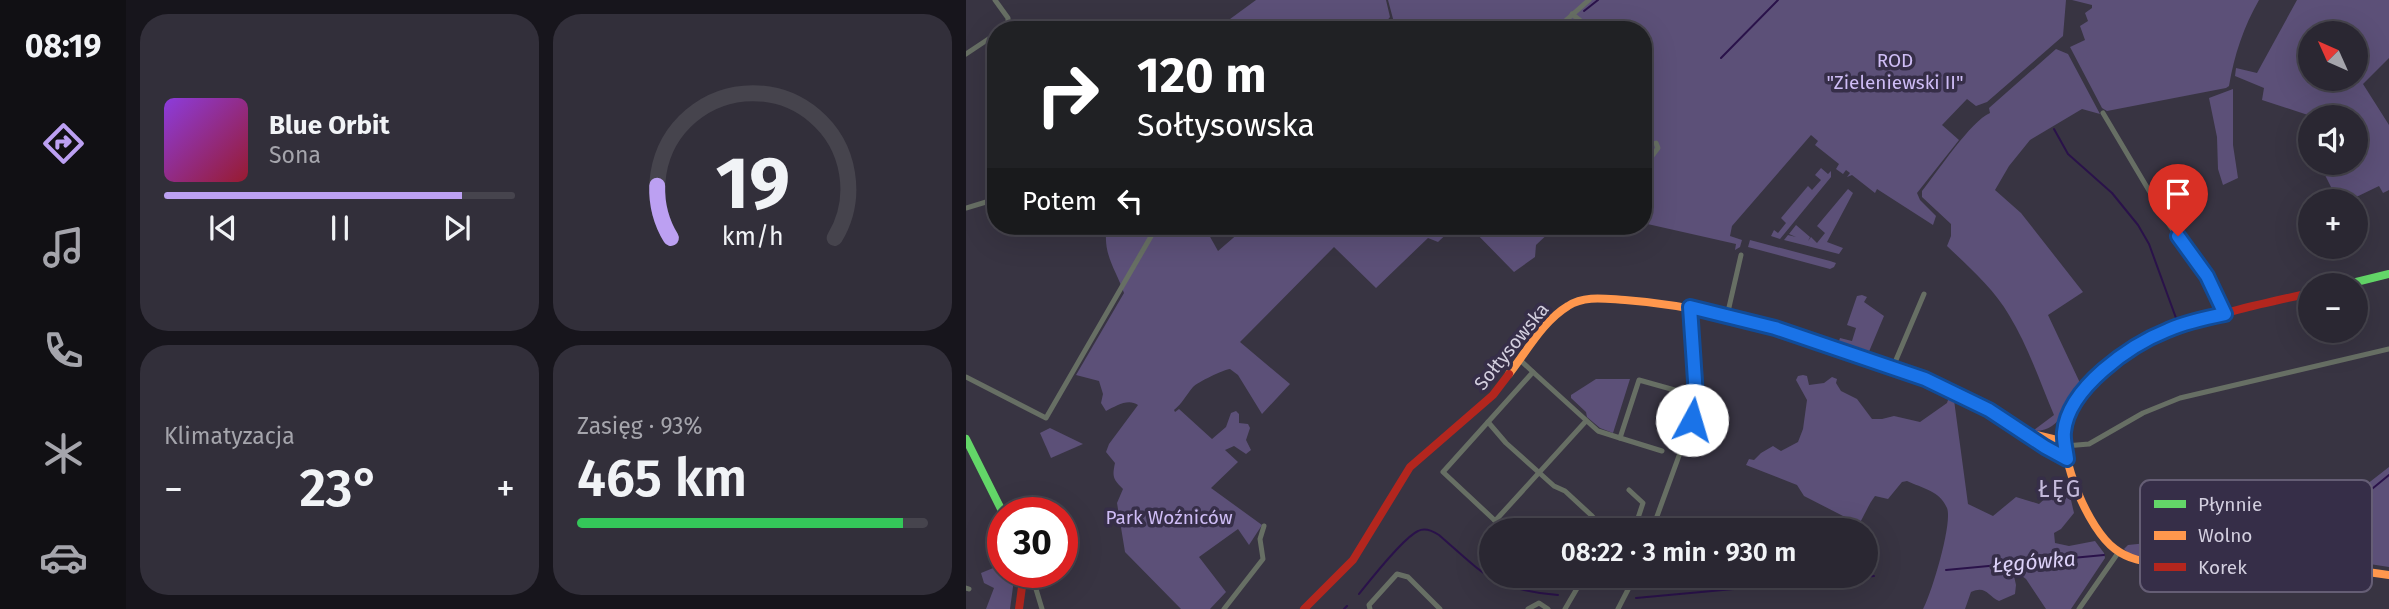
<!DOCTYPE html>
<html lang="pl">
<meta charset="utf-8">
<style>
:root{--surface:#2a2732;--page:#322f3a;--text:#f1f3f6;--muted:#a5a5ac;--line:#46444d;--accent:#bca0f2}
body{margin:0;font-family:"Fira Sans",sans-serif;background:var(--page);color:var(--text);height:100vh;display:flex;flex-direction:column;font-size:26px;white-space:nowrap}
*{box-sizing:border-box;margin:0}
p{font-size:23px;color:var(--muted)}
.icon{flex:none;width:38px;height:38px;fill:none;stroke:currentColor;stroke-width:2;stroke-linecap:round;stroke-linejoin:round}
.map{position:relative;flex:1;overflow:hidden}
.drawer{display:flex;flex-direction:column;gap:14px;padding:14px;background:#17151c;width:840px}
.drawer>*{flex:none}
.guide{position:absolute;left:21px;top:21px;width:665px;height:214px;border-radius:28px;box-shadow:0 7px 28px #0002,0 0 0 2px var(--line);background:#202124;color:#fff;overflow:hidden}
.needle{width:46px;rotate:315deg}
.controls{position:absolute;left:1332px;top:21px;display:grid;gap:14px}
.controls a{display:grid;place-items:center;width:70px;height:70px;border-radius:50%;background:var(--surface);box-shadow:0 7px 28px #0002,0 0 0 2px var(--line);font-size:35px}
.speed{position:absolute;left:21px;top:497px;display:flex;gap:14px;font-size:35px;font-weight:700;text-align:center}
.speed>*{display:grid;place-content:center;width:91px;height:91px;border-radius:50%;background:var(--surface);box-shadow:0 7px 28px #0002,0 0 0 2px var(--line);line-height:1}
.speed .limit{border:10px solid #d22;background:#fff;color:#111}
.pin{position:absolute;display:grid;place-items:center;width:60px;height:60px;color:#fff;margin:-72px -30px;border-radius:50% 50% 50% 0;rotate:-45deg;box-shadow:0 0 7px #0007}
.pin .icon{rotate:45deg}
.me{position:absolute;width:77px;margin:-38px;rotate:6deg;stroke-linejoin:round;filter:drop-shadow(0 0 5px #0008)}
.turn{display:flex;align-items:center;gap:24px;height:147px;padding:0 35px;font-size:32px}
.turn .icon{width:91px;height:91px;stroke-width:2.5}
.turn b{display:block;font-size:49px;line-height:60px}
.then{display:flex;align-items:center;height:66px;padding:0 35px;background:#0003;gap:14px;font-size:26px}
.big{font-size:52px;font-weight:600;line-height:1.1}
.drawer .tile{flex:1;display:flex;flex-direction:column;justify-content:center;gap:10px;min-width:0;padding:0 24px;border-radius:28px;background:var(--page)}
.drawer .dial{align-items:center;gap:0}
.dial svg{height:182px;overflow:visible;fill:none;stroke:var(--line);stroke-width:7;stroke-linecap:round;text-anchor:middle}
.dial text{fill:var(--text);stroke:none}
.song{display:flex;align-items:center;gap:21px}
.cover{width:84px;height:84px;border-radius:10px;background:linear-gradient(135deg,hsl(270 70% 55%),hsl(350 70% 35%))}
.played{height:7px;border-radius:4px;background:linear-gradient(90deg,var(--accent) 85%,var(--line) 85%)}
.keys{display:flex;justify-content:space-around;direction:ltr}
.heat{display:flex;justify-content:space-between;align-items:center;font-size:38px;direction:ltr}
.charge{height:10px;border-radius:5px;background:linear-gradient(90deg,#34c759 93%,var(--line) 0)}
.drawer .tiles{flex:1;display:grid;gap:14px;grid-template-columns:repeat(2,1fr)}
.trip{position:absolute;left:513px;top:518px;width:399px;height:70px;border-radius:35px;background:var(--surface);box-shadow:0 7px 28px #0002,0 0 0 2px var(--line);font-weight:600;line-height:70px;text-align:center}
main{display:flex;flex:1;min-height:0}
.tab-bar{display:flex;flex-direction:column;width:126px;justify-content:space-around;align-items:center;background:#111014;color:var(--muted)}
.tab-bar .icon{width:49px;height:49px}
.tab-bar .active{color:var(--accent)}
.tab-bar b{font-size:32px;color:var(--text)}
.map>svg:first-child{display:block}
.green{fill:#5c5078;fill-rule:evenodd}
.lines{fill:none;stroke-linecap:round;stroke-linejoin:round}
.stream{stroke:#2a124a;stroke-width:2}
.street{stroke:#676f64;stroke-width:5}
.fast{stroke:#63d668;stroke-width:8}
.slow{stroke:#ff974d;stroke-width:8}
.jam{stroke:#b3261e;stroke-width:8}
.route-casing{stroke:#114b97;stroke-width:18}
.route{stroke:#1a73e8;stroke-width:12}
.labels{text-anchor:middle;stroke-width:7;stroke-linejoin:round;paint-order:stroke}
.park-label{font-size:19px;fill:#cfbdf6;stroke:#362e48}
.street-label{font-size:19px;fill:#d3cfdf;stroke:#362e48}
.water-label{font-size:21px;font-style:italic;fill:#dcd1f8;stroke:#362e48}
.quarter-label{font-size:23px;letter-spacing:2px;fill:#c4badb;stroke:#362e48}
.key{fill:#362e48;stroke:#655e75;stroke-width:2}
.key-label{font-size:19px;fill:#d3cfdf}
</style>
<main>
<nav class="tab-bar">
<b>08:19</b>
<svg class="icon active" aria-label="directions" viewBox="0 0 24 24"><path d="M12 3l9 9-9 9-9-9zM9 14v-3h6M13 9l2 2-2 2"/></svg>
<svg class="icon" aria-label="music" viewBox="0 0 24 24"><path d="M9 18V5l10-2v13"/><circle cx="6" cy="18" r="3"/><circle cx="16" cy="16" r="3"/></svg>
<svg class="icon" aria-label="phone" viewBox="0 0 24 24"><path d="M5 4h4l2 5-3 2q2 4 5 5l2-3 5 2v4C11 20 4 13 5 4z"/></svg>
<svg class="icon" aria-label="climate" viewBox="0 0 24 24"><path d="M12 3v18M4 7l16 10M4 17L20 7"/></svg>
<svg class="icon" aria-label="car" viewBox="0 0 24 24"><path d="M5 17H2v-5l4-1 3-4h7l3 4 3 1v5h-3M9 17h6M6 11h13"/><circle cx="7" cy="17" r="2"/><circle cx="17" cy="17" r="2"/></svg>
</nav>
<section class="drawer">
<div class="tiles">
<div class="tile">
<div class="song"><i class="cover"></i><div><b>Blue Orbit</b><p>Sona</p></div></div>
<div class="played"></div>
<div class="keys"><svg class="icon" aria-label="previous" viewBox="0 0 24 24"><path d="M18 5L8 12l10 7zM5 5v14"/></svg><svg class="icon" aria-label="pause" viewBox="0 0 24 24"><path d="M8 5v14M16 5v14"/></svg><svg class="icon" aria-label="next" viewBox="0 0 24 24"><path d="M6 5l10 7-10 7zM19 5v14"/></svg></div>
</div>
<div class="tile dial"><svg viewBox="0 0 100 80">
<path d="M14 69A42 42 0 1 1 86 69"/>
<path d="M14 69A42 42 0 0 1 8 46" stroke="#bca0f2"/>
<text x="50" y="56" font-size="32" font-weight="700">19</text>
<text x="50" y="72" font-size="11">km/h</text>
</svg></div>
<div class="tile"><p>Klimatyzacja</p>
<div class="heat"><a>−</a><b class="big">23°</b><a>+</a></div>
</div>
<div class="tile"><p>Zasięg · 93%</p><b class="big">465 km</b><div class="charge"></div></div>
</div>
</section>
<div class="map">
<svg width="1423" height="609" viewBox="0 0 1423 609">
<rect width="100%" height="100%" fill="#383442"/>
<g class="green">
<path d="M 290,0 L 420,0 L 424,17 L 418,24 L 418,30 L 343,30 L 340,27 L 337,28 L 326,19 L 311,30 L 249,30 Z"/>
<path d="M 422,0 L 1100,0 L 1097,36 L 1021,102 L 1010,106 L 1001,99 L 976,125 L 993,140 L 951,193 L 954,200 L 970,216 L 967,225 L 911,189 L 909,193 L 886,175 L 881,177 L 884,173 L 880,170 L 877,174 L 870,169 L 873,164 L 849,145 L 852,141 L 845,135 L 766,226 L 764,236 L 776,240 L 774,247 L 769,250 L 770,244 L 677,223 L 677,30 L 430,30 Z"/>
<path d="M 1106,0 L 1293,0 C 1278,26 1268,55 1263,86 L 1260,88 L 1141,111 L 1136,108 L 1104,47 L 1119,40 L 1114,26 L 1122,21 L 1119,13 L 1126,8 L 1126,5 Z"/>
<path d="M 1331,0 L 1423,0 L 1423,58 L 1397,84 L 1423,125 L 1423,190 L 1417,193 L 1413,186 L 1382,201 L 1376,196 L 1371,199 L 1353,163 L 1390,163 L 1390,117 L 1348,117 L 1296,100 L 1298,88 L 1269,76 L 1270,68 L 1291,73 ZM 1390,33 L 1390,79 L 1344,79 L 1344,33 Z"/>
<path d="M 1090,49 L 1102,54 L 1134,114 L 1116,109 L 1064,140 L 1043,166 L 1029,190 L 1055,213 L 1117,292 L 1082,315 L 1115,385 C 1101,403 1096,430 1070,431 L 1068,430 L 1088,415 C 1074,382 1062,346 1043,315 C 1028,289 1003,267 981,246 L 985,236 L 985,224 L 956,197 L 956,191 C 972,171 1005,121 1024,113 L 1023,108 Z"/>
<path d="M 1267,89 L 1267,145 L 1272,178 L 1257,185 L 1252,169 L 1251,137 L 1243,98 Z"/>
<path d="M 855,168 L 862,174 L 865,171 L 865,177 L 814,239 L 805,236 L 808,230 L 812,233 L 820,223 L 815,218 L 842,186 L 846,190 L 855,180 L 849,175 Z"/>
<path d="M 882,189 L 887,193 L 861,242 L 877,248 L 873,254 L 818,240 L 822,235 L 830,237 L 823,234 L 830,225 L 844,237 L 842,241 L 845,237 L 851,243 L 859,233 L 851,226 Z"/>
<path d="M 141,226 L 238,226 L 252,251 L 281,226 L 489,226 L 472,242 L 462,238 L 410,288 L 368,247 L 274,342 L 324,384 L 296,414 L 272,375 L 264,369 C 257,370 232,382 227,387 C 220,395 216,404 208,410 L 209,412 L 213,409 L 246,439 L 260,427 L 265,413 L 270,411 L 273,414 L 273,423 L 282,424 L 284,428 L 280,440 L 285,450 L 280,454 L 268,446 L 259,450 L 272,462 L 245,488 L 296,525 L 283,545 L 272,529 L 233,557 L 260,592 L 244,609 L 215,609 L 159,552 L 151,503 L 157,489 C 147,479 146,477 149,463 L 140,452 L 143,444 L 172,405 C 162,398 150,406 140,411 L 135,403 L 137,394 L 133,381 L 110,375 L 158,293 C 149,268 136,253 141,226 Z"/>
<path d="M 503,226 L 609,226 L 587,229 L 570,245 L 569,257 L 548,272 Z"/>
<path d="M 784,240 L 864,261 L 870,263 L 868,267 L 864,269 L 782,247 Z"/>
<path d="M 896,295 L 901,297 L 898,302 L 918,316 L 902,354 L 872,344 L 874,338 L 886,341 L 890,328 L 881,325 L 891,296 Z"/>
<path d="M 837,375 L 841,376 L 843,385 L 858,383 L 866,377 L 871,379 L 870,383 L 875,391 L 891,399 L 906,419 L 916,419 L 928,416 L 954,422 L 981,403 L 983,397 L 988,400 L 1002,504 L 1027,516 L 1050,497 L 1073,504 L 1084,494 L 1095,504 L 1100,497 L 1105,500 L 1108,513 L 1095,529 L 1088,533 L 1089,543 L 1103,546 L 1129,541 L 1138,553 L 1139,558 L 1105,609 L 1080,609 L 1060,579 L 1052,573 L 1048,576 L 1050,585 L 1049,594 L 1033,601 C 1022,596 1020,585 1005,592 L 999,609 L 957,609 C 965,595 987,523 981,508 C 974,491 956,488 941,481 L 936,482 L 922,499 L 909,496 C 901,506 896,523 888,530 L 875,530 L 880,526 L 879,517 L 838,496 L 831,485 L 780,465 L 783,459 L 788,460 L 795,453 L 807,446 L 815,451 L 832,442 L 837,429 L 841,400 L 830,380 L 832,376 Z"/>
<path d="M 630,379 L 664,379 L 647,433 L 634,428 L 621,417 L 620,412 L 605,398 L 605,395 Z"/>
<path d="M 84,428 L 117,444 L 85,458 L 74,433 Z"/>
<path d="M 1423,467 L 1423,567 L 1345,555 L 1359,510 L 1378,502 Z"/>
<path d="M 1350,511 L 1328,557 C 1314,556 1299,553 1285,553 C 1255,552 1178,572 1158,549 L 1162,545 L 1268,534 Z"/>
<path d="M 37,564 L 37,572 L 49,572 L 44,609 L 20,609 L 28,588 L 18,583 L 15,573 Z"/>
</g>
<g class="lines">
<g class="stream">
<path d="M 618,11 L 632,0"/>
<path d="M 755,58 L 812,0"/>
<path d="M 1088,129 L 1102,154 L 1146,193 L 1172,225 L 1183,244 L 1210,318"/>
<path d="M 1357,518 L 1390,502 L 1423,475"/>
<path d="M 1226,547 L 1278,540 L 1342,523"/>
<path d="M 1181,551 L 1210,549"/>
<path d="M 980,570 L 1138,555"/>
<path d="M 393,594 C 405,579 437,538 452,531 C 459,527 467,531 473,535 C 520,576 527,589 592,595"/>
<path d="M 670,598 L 908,576"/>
<path d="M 378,609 L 381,606"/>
</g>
<g class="street">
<path d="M 29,0 L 42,18 L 42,25 L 36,30"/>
<path d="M 606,14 L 626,30"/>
<path d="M 589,30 L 623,0"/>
<path d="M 0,54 L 30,34"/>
<path d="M 1137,113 L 1204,226 L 1241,276 L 1259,314"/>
<path d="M 677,168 L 692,148 L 690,143"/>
<path d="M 0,208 L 30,199"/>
<path d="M 761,316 L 775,255"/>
<path d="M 927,367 L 958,294"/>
<path d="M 567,372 L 632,431 L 654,438 L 673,380 L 730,396"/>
<path d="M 0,377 L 80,418 L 191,226"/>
<path d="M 522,422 L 540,443 L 588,486 L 599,491 L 625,515 L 638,530"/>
<path d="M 654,438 L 696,451"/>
<path d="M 1099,446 L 1123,444 L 1177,413 L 1214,398 L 1423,349"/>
<path d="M 663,490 L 677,503 L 668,530"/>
<path d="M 529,521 L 620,421"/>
<path d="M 539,530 L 477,472 L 567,372 L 553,359"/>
<path d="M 686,530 L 726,420 L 730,396 L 724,307"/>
<path d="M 589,576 L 600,584 L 624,586 L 635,576"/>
<path d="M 67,579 L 76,609"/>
<path d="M 0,588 L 3,589"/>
<path d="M 258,609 L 297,559 L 294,539 L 298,526"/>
<path d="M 404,609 L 403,605 L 431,574 L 442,577 L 474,609"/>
<path d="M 562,609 L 573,603 L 582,609"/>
<path d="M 599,609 L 613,585"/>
<path d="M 652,609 L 669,576"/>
<path d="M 1113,609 L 1152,553"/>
</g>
<g class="fast">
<path d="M 1378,285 L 1423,274"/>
<path d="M 872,349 C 913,362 961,376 999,397 C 1034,417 1065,442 1101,459"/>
<path d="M 0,439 L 37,513"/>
</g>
<g class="slow">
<path d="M 543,374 C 561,351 577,321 602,306 C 619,295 640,299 659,300 C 733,305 802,326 872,349"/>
<path d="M 1099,426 C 1093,458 1122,529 1149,549 C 1162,559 1178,562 1195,564 L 1289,556 L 1423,575"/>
<path d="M 1063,433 L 1091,440 L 1099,446"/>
</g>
<g class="jam">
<path d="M 1099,426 C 1105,404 1119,388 1136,374 C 1195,323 1270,310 1344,293"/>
<path d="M 53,609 L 58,572"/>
<path d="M 338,609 L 387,560 L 444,467 L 527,395 L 543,374"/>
</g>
</g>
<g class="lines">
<g class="route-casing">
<path id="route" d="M 726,420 L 730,396 L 724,307 L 809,328 L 959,379 L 1023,410 L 1079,447 L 1101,459 C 1100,450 1097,440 1098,432 C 1102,388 1164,345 1202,330 C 1220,322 1239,318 1259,314 L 1241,276 L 1212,236"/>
</g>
<use href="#route" class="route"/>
</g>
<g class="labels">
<g class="park-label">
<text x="929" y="67">ROD<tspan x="929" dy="22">"Zieleniewski II"</tspan></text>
<text x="203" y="524">Park Woźniców</text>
</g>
<g class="street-label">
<text transform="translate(545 346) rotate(-51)" y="7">Sołtysowska</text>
</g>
<g class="water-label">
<text transform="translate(1068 562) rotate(-5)" y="7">Łęgówka</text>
</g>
<g class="quarter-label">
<text x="1094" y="497">ŁĘG</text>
</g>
</g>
<rect x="1174" y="480" width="232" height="112" rx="10" class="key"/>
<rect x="1188" y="500" width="32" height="8" fill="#63d668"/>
<rect x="1188" y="531" width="32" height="9" fill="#ff974d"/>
<rect x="1188" y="563" width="32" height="8" fill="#b3261e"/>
<g class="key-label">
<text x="1232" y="511">Płynnie</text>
<text x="1232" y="542">Wolno</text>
<text x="1232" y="574">Korek</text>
</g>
</svg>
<div class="controls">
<a><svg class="needle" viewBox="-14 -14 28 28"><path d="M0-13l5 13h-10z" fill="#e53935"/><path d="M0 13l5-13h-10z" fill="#a5a5ac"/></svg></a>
<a><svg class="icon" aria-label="sound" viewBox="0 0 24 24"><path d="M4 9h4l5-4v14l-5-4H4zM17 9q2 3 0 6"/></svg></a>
<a>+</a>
<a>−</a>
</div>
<div class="speed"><div class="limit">30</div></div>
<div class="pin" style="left:1212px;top:236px;background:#d93025"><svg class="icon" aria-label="arrive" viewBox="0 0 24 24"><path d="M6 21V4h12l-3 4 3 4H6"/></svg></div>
<svg class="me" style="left:726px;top:420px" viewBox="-20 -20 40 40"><circle r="19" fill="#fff"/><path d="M0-13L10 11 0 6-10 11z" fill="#1a73e8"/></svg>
<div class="trip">08:22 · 3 min · 930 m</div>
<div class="guide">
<div class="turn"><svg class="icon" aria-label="right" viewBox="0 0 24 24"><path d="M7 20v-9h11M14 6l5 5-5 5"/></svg><div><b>120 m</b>Sołtysowska</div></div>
<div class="then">Potem<svg class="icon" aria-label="left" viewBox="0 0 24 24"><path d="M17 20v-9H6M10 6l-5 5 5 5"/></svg></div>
</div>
</div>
</main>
